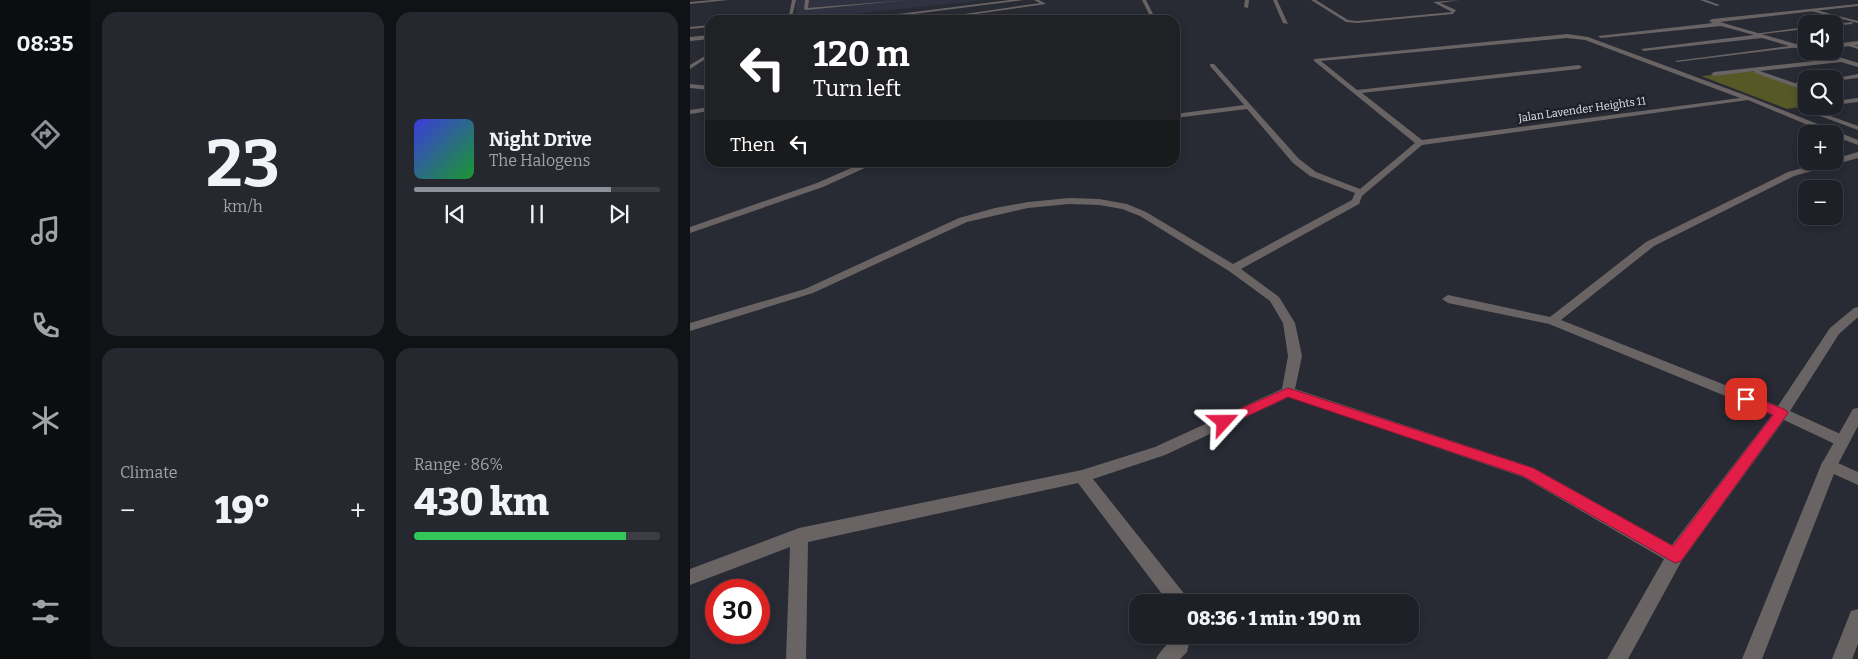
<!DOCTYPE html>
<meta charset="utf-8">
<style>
:root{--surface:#1e2027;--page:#26282f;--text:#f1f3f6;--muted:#a1a3a7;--line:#3c3e44;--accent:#8c9099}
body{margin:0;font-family:Bitter,serif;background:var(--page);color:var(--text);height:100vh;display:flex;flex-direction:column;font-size:19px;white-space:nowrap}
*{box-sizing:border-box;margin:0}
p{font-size:16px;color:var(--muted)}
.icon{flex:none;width:28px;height:28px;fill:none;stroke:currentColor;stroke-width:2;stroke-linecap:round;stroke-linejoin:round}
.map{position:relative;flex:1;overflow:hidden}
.side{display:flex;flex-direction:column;gap:12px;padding:12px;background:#101215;width:600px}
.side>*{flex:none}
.hud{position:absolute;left:15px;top:15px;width:475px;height:152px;border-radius:15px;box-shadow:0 2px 8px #0003,0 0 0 1px var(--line);background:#202124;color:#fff;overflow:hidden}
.buttons{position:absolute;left:1108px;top:15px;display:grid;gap:10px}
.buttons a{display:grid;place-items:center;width:45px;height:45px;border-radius:10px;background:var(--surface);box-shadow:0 2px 8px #0003,0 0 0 1px var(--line);font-size:25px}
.speed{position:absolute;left:15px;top:579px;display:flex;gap:10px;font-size:25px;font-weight:700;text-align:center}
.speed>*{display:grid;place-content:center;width:65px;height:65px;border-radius:50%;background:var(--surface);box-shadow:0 2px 8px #0003,0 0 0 1px var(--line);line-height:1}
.speed .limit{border:8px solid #d22;background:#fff;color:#111}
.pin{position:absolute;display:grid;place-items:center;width:42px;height:42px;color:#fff;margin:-21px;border-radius:10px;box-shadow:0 2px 8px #0006}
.me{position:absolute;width:55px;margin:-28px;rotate:66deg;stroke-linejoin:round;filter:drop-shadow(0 0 4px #0008)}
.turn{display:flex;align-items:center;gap:18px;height:105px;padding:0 25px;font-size:22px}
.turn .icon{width:65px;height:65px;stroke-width:2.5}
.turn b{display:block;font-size:35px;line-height:42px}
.then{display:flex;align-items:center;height:48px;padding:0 25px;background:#0003;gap:10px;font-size:19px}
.big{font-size:38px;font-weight:800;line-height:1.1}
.side .widget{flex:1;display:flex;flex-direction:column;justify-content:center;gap:8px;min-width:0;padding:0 18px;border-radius:15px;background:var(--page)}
.side .dial{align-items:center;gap:0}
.dial b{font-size:65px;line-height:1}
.song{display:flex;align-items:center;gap:15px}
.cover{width:60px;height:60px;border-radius:8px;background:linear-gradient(135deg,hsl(240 70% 55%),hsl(130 70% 35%))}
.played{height:5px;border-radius:2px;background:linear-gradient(90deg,var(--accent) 80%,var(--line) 80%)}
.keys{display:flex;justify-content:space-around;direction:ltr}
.heat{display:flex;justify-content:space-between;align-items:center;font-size:28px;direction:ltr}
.charge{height:8px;border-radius:4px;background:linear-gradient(90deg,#34c759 86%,var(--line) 0)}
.side .tiles{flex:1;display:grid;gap:12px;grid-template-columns:repeat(2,1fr)}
.trip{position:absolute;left:439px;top:594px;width:290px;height:50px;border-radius:15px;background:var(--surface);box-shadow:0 2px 8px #0003,0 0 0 1px var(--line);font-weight:800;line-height:50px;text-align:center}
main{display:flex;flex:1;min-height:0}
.menu{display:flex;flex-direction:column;width:90px;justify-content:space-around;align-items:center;background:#0c0d10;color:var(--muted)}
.menu .icon{width:35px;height:35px}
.menu .selected{color:var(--accent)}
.menu b{font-size:22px;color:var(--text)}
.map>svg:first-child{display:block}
.built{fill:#303242}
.green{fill:#565826}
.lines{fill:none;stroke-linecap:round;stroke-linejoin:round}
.service{fill:#6a6364;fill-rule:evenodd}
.minor{fill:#6a6364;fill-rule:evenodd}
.tertiary{fill:#6a6364;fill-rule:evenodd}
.route{fill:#e11d48;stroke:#92132f}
.labels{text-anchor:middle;stroke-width:5;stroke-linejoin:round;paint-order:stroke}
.far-street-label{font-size:11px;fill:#e3e5ec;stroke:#1f202a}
</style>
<main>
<nav class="menu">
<b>08:35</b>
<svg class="icon selected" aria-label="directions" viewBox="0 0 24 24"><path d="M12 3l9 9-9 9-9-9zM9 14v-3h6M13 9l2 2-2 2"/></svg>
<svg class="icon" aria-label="music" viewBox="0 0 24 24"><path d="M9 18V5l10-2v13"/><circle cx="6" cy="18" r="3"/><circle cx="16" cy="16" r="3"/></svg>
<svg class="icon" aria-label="phone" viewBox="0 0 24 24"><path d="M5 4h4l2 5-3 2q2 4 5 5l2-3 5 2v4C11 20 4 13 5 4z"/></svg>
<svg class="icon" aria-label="climate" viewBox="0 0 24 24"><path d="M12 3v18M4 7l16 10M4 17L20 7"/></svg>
<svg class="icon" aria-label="car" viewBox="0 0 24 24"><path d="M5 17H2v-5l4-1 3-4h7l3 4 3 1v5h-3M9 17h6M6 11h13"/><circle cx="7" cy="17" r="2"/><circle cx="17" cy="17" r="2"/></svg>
<svg class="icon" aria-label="filters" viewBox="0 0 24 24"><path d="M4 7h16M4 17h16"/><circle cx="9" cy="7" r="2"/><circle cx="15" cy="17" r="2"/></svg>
</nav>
<section class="side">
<div class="tiles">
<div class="widget dial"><b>23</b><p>km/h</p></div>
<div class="widget">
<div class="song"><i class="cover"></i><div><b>Night Drive</b><p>The Halogens</p></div></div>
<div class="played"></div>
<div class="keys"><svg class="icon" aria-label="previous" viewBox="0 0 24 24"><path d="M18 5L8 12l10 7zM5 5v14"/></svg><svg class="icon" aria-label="pause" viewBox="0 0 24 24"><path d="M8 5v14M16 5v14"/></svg><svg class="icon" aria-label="next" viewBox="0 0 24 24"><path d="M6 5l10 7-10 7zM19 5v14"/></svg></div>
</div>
<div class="widget"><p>Climate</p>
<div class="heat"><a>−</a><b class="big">19°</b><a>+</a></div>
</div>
<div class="widget"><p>Range · 86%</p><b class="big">430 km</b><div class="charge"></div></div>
</div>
</section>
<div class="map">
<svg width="1168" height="659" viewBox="0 0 1168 659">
<rect width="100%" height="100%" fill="#282a34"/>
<path class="built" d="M 106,0 L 296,0 L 106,20 Z"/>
<path class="green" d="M 1062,71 L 1116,90 L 1116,106 L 1097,109 L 1011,76 Z"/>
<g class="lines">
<g class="service">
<path d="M 22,0 L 38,0 L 0,4 L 0,2 Z"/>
<path d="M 102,0 L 106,0 L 102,17 L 75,20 L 99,15 Z"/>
<path d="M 115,0 L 119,0 L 118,8 L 217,0 L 116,10 L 114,9 Z"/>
<path d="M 344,0 L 349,0 L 356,4 L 244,20 L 233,20 L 350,3 Z"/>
<path d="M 452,0 L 456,0 L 466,20 L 462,20 Z"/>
<path d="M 621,0 L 626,0 L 658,20 L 667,21 L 762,12 L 743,2 L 770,0 L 750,3 L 766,10 L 763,14 L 667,23 L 656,22 Z"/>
<path d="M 1010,0 L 1016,0 L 1030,5 L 1027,6 Z"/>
<path d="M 1122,9 L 1168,21 L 1168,23 L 1121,11 Z"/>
<path d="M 369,14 L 373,20 L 369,20 L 367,16 L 310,20 Z"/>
<path d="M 1163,22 L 1162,24 L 1144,26 L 1144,24 Z"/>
<path d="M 20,25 L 20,27 L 0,29 L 0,27 Z"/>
<path d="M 1116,27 L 1116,29 L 1065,35 L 1063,34 Z"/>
<path d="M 1157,43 L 1168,46 L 1168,49 L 1155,45 Z"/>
<path d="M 1107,45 L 1109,47 L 987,62 L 985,61 Z"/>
<path d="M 20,53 L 20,56 L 0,69 L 0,65 Z"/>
<path d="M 1168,74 L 1168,78 L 1144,81 L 1144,79 L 1142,79 Z"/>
<path d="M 1116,81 L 1116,85 L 1103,86 L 1100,84 Z"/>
<path d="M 0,84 L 20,86 L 20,90 L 0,88 Z"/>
<path d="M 1111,107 L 1115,107 L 1168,126 L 1168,130 L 1111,109 Z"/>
</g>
<g class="minor">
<path d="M 320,0 L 334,0 L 176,20 L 160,20 Z"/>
<path d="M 555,0 L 559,0 L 558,8 L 554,7 Z"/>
<path d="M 583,0 L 587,0 L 598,24 L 593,23 Z"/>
<path d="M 1168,4 L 1168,6 L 1030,22 L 1116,47 L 1116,51 L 1072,38 L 954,51 L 951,49 L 1064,35 L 1031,26 L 911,38 L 908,36 L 1023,23 L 1019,21 L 1022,19 Z"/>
<path d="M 877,34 L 898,37 L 1060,97 L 1168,140 L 1168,145 L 1144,136 L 1144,134 L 1139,134 L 1058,100 L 732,145 L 672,196 L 669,204 L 551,269 L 589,297 L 605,323 L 612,356 L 605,389 L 844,468 L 982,545 L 1082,415 L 859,324 L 758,303 L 752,299 L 758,295 L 860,317 L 956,242 L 1098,172 L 1137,161 L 1144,161 L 1144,159 L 1168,152 L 1168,158 L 1104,176 L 964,246 L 871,320 L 1088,406 L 1140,328 L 1164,308 L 1168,307 L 1168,317 L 1149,334 L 1100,411 L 1157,437 L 1160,441 L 1157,445 L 1152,447 L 1147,445 L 1094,420 L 991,562 L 938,659 L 917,659 L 974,559 L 833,477 L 599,397 L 475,455 L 403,479 L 496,596 L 498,602 L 478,602 L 388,483 L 118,542 L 116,659 L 96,659 L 100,547 L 0,585 L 0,569 L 109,528 L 392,470 L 465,447 L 592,389 L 598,356 L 593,323 L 580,301 L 539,271 L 450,216 L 432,209 L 409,205 L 379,204 L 338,208 L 277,222 L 123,293 L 0,331 L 0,323 L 115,289 L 269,218 L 305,208 L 338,202 L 379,198 L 409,199 L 437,204 L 456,212 L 543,264 L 662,200 L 665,193 L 620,176 L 603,163 L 557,109 L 485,118 L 485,114 L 554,105 L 520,66 L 520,64 L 524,64 L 609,159 L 626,172 L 670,189 L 725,143 L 624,61 L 624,59 ZM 877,38 L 895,40 L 1050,98 L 732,140 L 672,93 L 889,69 L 892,67 L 889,65 L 667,90 L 631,61 Z"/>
<path d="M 20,35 L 20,39 L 0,41 L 0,37 Z"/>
<path d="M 1168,41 L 1168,45 L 1144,48 L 1144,44 Z"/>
<path d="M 1120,51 L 1130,51 L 1168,63 L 1168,67 L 1151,62 L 1070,71 L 1116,87 L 1116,91 L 1065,73 L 1064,71 L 1024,76 L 1021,74 L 1024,72 L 1143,59 Z"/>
<path d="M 1168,98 L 1168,102 L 1144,105 L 1144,101 Z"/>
<path d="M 1116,105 L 1116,106 L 1126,106 L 1113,110 L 1109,108 Z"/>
<path d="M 20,107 L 20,111 L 0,114 L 0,110 Z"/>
<path d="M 175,162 L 188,162 L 133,187 L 0,233 L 0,227 L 127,183 Z"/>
<path d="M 1139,459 L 1168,472 L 1168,485 L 1133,469 L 1131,465 L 1133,461 Z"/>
<path d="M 481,635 L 501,635 L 497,652 L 490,659 L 466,659 C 470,650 480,644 481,635 Z"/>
</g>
<g class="tertiary">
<path d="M 1168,408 L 1168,426 L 1147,466 L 1072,659 L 1052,659 L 1131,465 L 1163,409 Z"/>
<path d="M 1168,609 L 1168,644 L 1162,659 L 1142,659 L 1161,611 Z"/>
</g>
</g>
<path class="route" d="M 598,388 L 843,468 L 983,546 L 1083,415 L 1051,402 L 1050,399 L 1051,396 L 1061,396 L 1096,410 L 1098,413 L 991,561 L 985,563 L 833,476 L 598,397 L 538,425 L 529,425 L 527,422 L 529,418 Z"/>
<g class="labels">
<g class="far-street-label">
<text transform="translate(892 109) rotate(-8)" y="4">Jalan Lavender Heights 11</text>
</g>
</g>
</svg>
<div class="buttons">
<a><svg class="icon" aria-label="sound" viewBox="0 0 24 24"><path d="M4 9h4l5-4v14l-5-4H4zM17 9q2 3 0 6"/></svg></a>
<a><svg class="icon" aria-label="search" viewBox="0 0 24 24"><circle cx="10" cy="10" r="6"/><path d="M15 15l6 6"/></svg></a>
<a>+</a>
<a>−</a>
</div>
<div class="speed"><div class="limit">30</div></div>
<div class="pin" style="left:1056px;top:399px;background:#d93025"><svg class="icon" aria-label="arrive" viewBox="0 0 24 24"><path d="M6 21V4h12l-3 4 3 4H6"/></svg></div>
<svg class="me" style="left:534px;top:422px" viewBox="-20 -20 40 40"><path d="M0-17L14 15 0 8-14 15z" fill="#e11d48" stroke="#fff" stroke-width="4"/></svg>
<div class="trip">08:36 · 1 min · 190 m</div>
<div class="hud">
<div class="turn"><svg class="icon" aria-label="left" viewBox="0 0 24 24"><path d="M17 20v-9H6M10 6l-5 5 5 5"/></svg><div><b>120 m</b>Turn left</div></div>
<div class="then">Then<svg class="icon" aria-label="left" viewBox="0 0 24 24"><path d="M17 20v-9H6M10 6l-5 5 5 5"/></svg></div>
</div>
</div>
</main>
